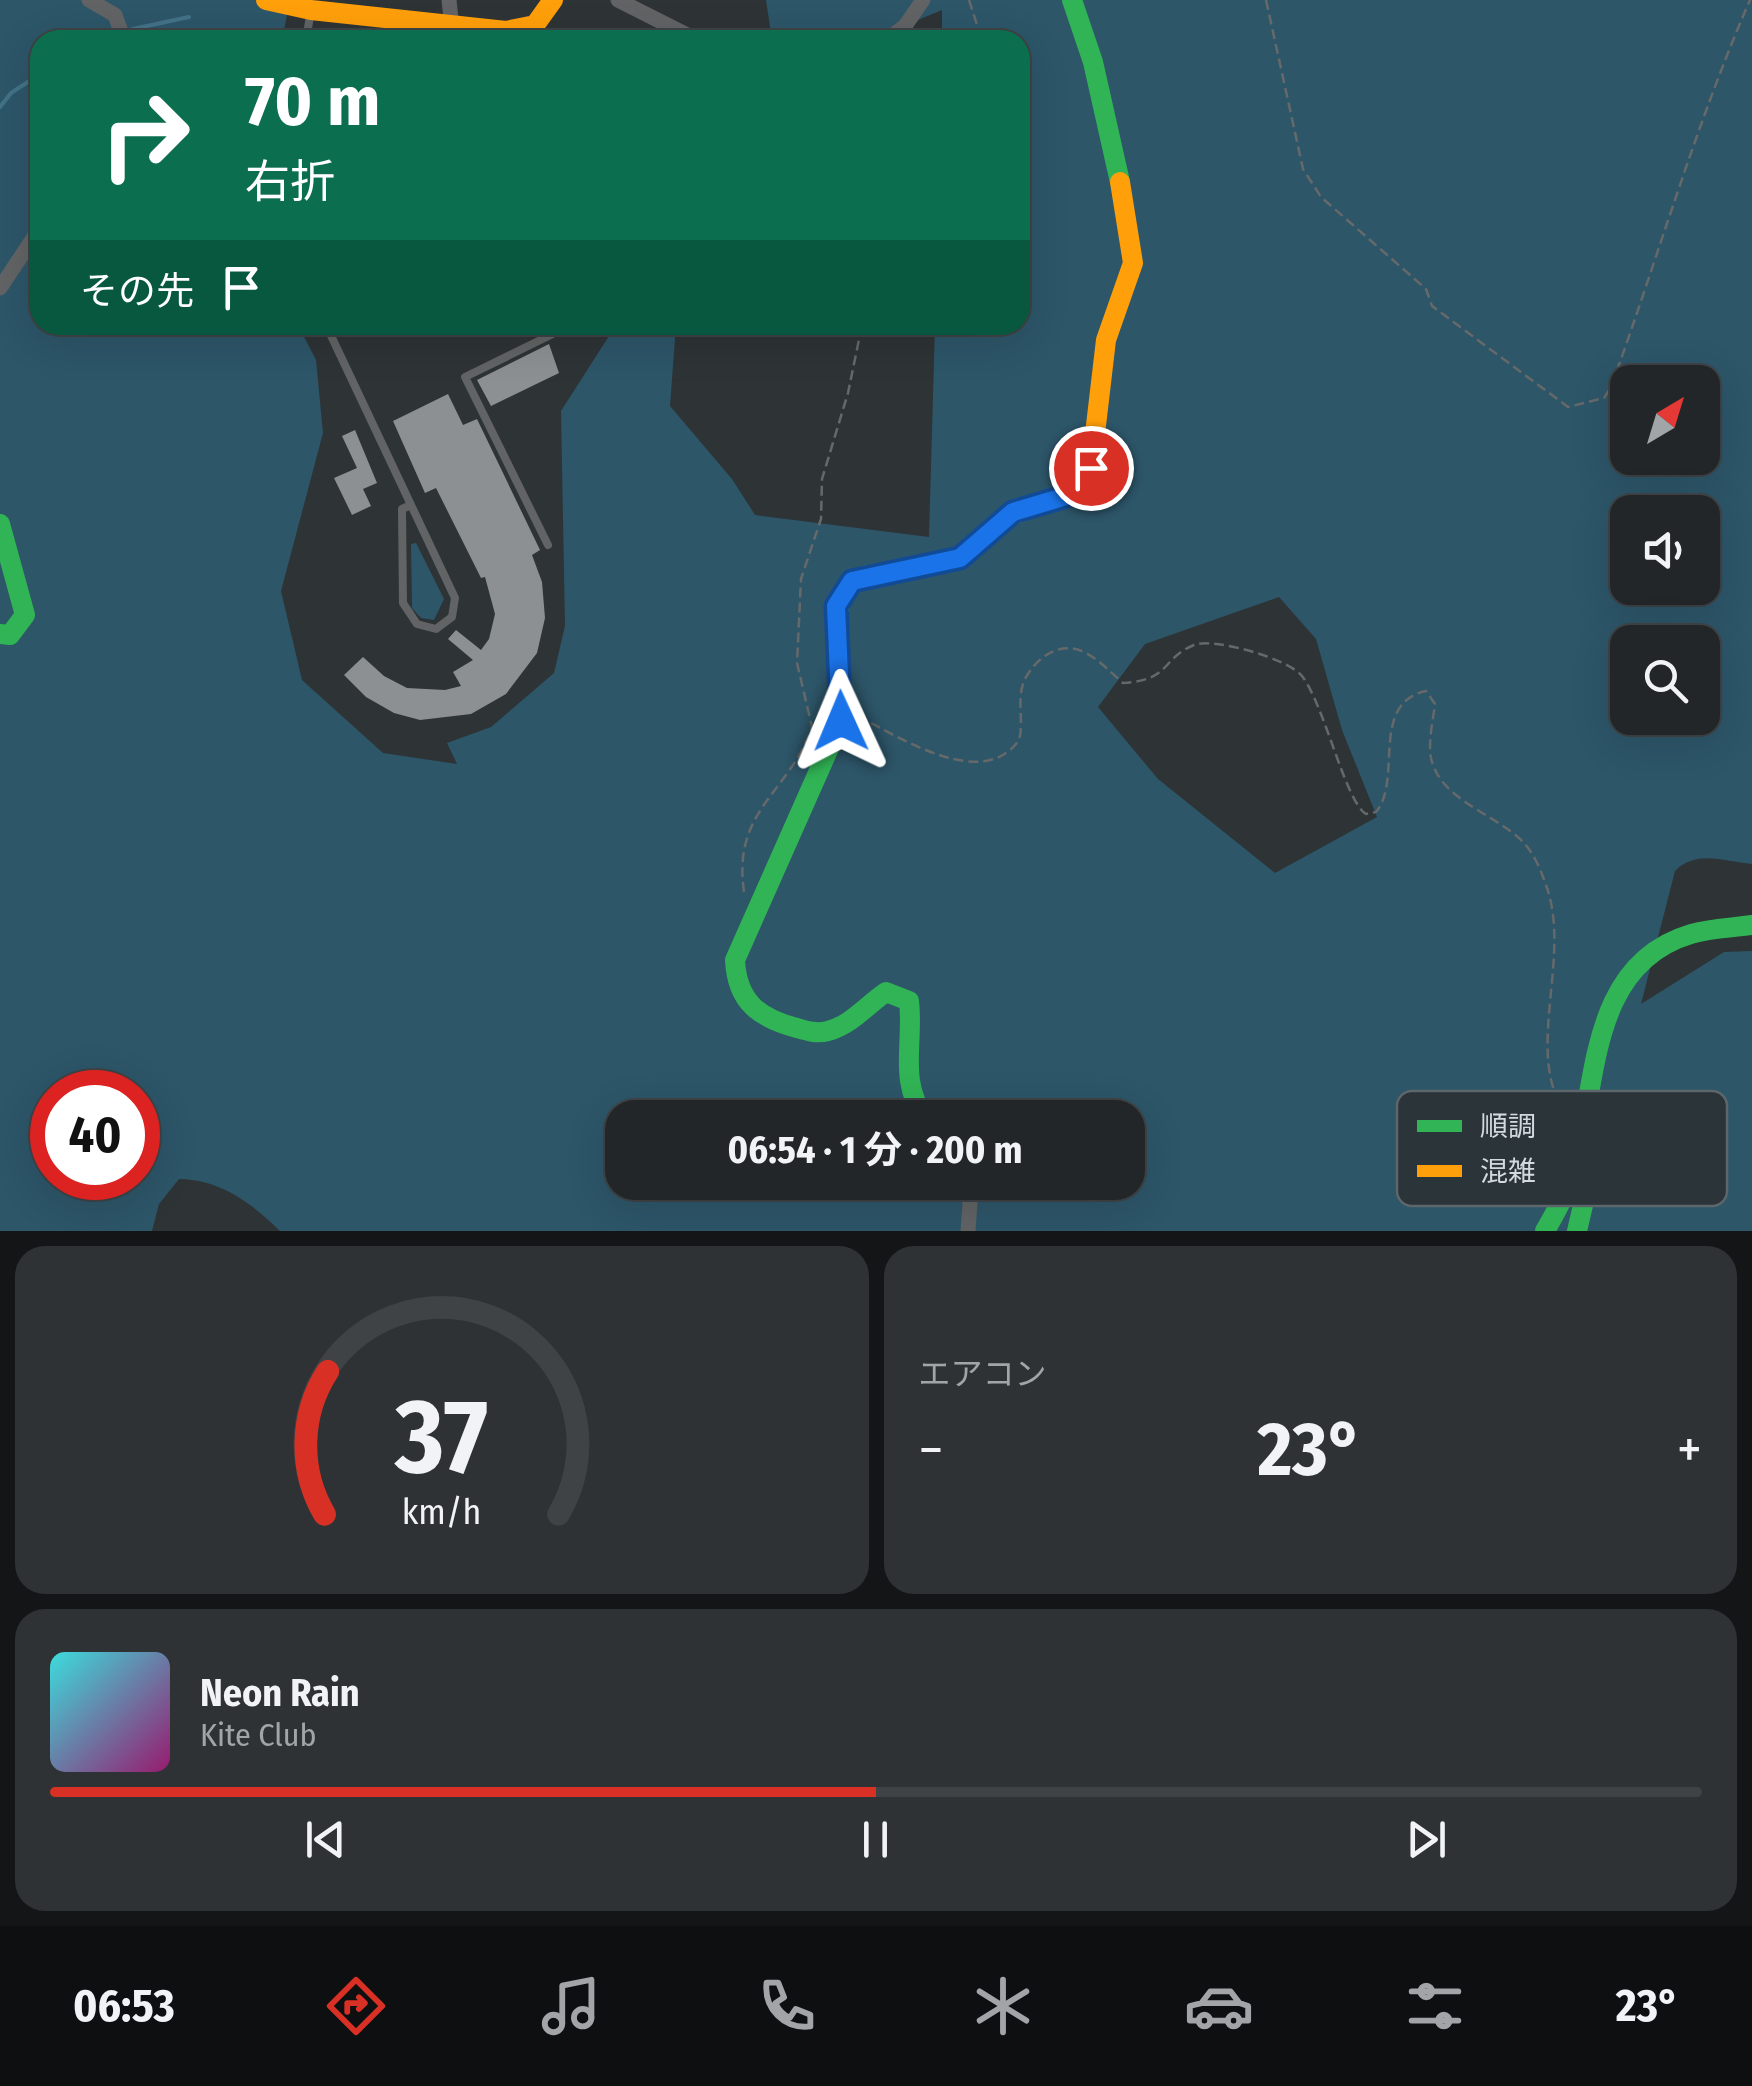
<!DOCTYPE html>
<html lang="ja">
<meta charset="utf-8">
<style>
:root{--surface:#222628;--page:#2e3234;--text:#f1f3f6;--muted:#a2a5a8;--line:#3f4345;--accent:#d93025}
body{margin:0;font-family:"Fira Sans Condensed","Noto Sans JP",sans-serif;background:var(--page);color:var(--text);height:100vh;display:flex;flex-direction:column;font-size:38px;white-space:nowrap}
*{box-sizing:border-box;margin:0}
p{font-size:32px;color:var(--muted)}
.icon{flex:none;width:55px;height:55px;fill:none;stroke:currentColor;stroke-width:2;stroke-linecap:round;stroke-linejoin:round}
.map{position:relative;height:1231px;overflow:hidden}
.panel{display:flex;flex-direction:column;gap:15px;padding:15px;background:#131516;flex:1}
.panel>*{flex:none}
.guide{position:absolute;left:30px;top:30px;width:1000px;height:305px;border-radius:30px;box-shadow:0 10px 40px #0002,0 0 0 2px var(--line);background:#0b6e4f;color:#fff;overflow:hidden}
.needle{width:65px;rotate:38deg}
.fabs{position:absolute;left:1610px;top:365px;display:grid;gap:20px}
.fabs a{display:grid;place-items:center;width:110px;height:110px;border-radius:20px;background:var(--surface);box-shadow:0 10px 40px #0002,0 0 0 2px var(--line);font-size:50px}
.speed{position:absolute;left:30px;top:1070px;display:flex;gap:20px;font-size:50px;font-weight:700;text-align:center}
.speed>*{display:grid;place-content:center;width:130px;height:130px;border-radius:50%;background:var(--surface);box-shadow:0 10px 40px #0002,0 0 0 2px var(--line);line-height:1}
.speed .limit{border:15px solid #d22;background:#fff;color:#111}
.pin{position:absolute;display:grid;place-items:center;width:85px;height:85px;color:#fff;margin:-42px;border:5px solid #fff;border-radius:50%;box-shadow:0 2px 10px #0007}
.me{position:absolute;width:110px;margin:-55px;rotate:359deg;stroke-linejoin:round;filter:drop-shadow(0 0 8px #0008)}
.turn{display:flex;align-items:center;gap:35px;height:210px;padding:0 50px;font-size:45px}
.turn .icon{width:130px;height:130px;stroke-width:2.5}
.turn b{display:block;font-size:70px;line-height:85px}
.then{display:flex;align-items:center;height:95px;padding:0 50px;background:#0003;gap:20px;font-size:38px}
.big{font-size:75px;font-weight:700;line-height:1.1}
.panel .card{flex:1;display:flex;flex-direction:column;justify-content:center;gap:15px;min-width:0;padding:0 35px;border-radius:30px;background:var(--page)}
.panel .dial{align-items:center;gap:0}
.dial svg{height:260px;overflow:visible;fill:none;stroke:var(--line);stroke-width:7;stroke-linecap:round;text-anchor:middle}
.dial text{fill:var(--text);stroke:none}
.song{display:flex;align-items:center;gap:30px}
.cover{width:120px;height:120px;border-radius:15px;background:linear-gradient(135deg,hsl(180 70% 55%),hsl(320 70% 35%))}
.played{height:10px;border-radius:5px;background:linear-gradient(90deg,var(--accent) 50%,var(--line) 50%)}
.keys{display:flex;justify-content:space-around;direction:ltr}
.heat{display:flex;justify-content:space-between;align-items:center;font-size:55px;direction:ltr}
.panel .tiles{flex:1;display:grid;gap:15px;grid-template-columns:1fr 1fr}
.card:last-child{grid-column:span 2}
.trip{position:absolute;left:605px;top:1100px;width:540px;height:100px;border-radius:30px;background:var(--surface);box-shadow:0 10px 40px #0002,0 0 0 2px var(--line);font-weight:700;line-height:100px;text-align:center}
.tab-bar{display:flex;height:160px;justify-content:space-around;align-items:center;background:#0e0f10;color:var(--muted)}
.tab-bar .icon{width:70px;height:70px}
.tab-bar .current{color:var(--accent)}
.tab-bar b{font-size:45px;color:var(--text)}
.map>svg:first-child{display:block}
.green{fill:#2d5669;fill-rule:evenodd}
.lines{fill:none;stroke-linecap:round;stroke-linejoin:round}
.stream{stroke:#437288;stroke-width:4}
.building{fill:#8c9092}
.path{stroke:#66696a;stroke-width:2.5;stroke-dasharray:10 5;stroke-linecap:butt}
.lane{stroke:#616364;stroke-width:8}
.street{stroke:#616364;stroke-width:15}
.fast{stroke:#30b455;stroke-width:20}
.slow{stroke:#ff9f0a;stroke-width:20}
.route-casing{stroke:#114b97;stroke-width:25}
.route{stroke:#1a73e8;stroke-width:18}
.key{fill:#2a3439;stroke:#5d666a;stroke-width:2.5}
.key-label{font-size:28px;fill:#d3dadd}
</style>
<div class="map">
<svg width="1752" height="1231" viewBox="0 0 1752 1231">
<rect width="100%" height="100%" fill="#2e3336"/>
<g class="green">
<path d="M 0,0 L 290,0 L 282,40 L 40,40 L 40,325 L 298,325 L 316,360 L 323,433 L 281,591 L 302,680 L 383,753 L 457,764 L 447,743 L 491,727 L 554,673 L 565,626 L 561,411 L 616,325 L 676,325 L 670,406 L 732,479 L 755,515 L 929,537 L 935,325 L 1020,325 L 1020,40 L 942,40 L 942,10 L 870,40 L 772,40 L 766,0 L 1752,0 L 1752,864 C 1725,862 1697,849 1675,871 L 1641,1004 L 1724,952 L 1752,951 L 1752,1231 L 280,1231 C 250,1202 221,1180 179,1179 L 159,1204 L 152,1231 L 0,1231 ZM 1628,382 L 1702,382 L 1702,458 L 1628,458 ZM 1628,512 L 1702,512 L 1702,588 L 1628,588 ZM 1279,597 L 1316,639 L 1342,730 L 1377,817 L 1275,873 L 1158,779 L 1098,707 L 1145,644 ZM 1628,642 L 1702,642 L 1702,718 L 1628,718 ZM 52,1092 L 138,1092 L 138,1178 L 52,1178 ZM 622,1118 L 1128,1118 L 1128,1182 L 622,1182 Z"/>
<path d="M 416,543 L 444,599 L 434,620 L 421,618 L 412,608 L 411,544 Z"/>
</g>
<g class="lines">
<g class="stream">
<path d="M 133,29 L 189,17"/>
<path d="M 94,40 L 111,30"/>
<path d="M 0,107 L 11,93 L 40,74"/>
</g>
</g>
<g class="building">
<path d="M 549,344 L 559,373 L 491,406 L 477,380 Z"/>
<path d="M 448,394 L 463,425 L 477,419 L 540,550 L 532,555 L 542,582 L 545,618 L 537,653 L 506,694 L 471,714 L 420,720 L 394,713 L 366,697 L 344,675 L 363,657 L 384,676 L 407,688 L 445,690 L 461,686 L 453,672 L 473,660 L 448,639 L 456,630 L 481,650 L 489,639 L 495,614 L 485,577 L 481,578 L 436,488 L 425,493 L 393,421 Z"/>
<path d="M 355,430 L 377,483 L 363,489 L 371,506 L 352,515 L 334,478 L 357,468 L 342,436 Z"/>
</g>
<g class="lines">
<g class="path">
<path d="M 969,0 L 982,40"/>
<path d="M 1266,0 L 1303,169 L 1321,197 L 1426,289 L 1432,306 L 1568,407 L 1604,398 L 1611,387 C 1658,258 1695,126 1750,0"/>
<path d="M 858,716 C 899,737 983,792 1019,740 C 1024,722 1017,702 1023,684 C 1027,672 1038,660 1048,654 C 1079,636 1101,664 1123,683 C 1172,680 1160,659 1194,645 C 1213,637 1289,659 1302,676 C 1325,706 1345,801 1366,814 L 1376,812 C 1403,780 1369,703 1426,691 L 1435,704 C 1433,721 1428,740 1431,758 C 1440,799 1492,813 1520,839 C 1533,851 1540,868 1546,885 C 1573,959 1522,1054 1567,1116"/>
<path d="M 744,892 C 732,809 789,794 812,727 L 797,663 L 801,579 L 821,519 L 822,479 L 848,393 L 862,325"/>
</g>
<g class="lane">
<path d="M 306,40 L 311,10"/>
<path d="M 326,325 L 455,598 L 452,617 L 436,629 L 417,624 L 403,603 L 402,509 L 411,505"/>
<path d="M 548,545 L 465,377 L 571,325"/>
</g>
<g class="street">
<path d="M 89,0 L 115,15 L 124,40"/>
<path d="M 449,0 L 452,28"/>
<path d="M 618,0 L 697,40"/>
<path d="M 887,40 L 905,26 L 923,0"/>
<path d="M 0,288 L 40,228"/>
<path d="M 964,1182 L 970,1203 L 968,1231"/>
</g>
<g class="fast">
<path d="M 1072,0 L 1093,62 L 1120,182"/>
<path d="M 0,524 L 25,615 L 10,635 L 0,634"/>
<path d="M 925,1118 C 898,1081 914,1043 909,1001 L 886,992 C 867,1005 851,1025 828,1031 C 817,1034 807,1031 797,1028 C 759,1018 737,1002 735,960 L 841,721 L 836,622 L 842,593 L 864,576 L 960,558 L 1009,516"/>
<path d="M 1545,1231 C 1558,1208 1570,1187 1576,1161 C 1597,1080 1590,964 1691,934 C 1711,928 1732,928 1752,925"/>
<path d="M 1577,1231 L 1590,1175 L 1582,1148"/>
</g>
<g class="slow">
<path d="M 266,0 L 311,10 L 506,31 L 535,25 L 553,0"/>
<path d="M 1009,516 L 1073,494 L 1091,468 L 1106,340 L 1133,263 L 1120,182"/>
</g>
</g>
<g class="lines">
<g class="route-casing">
<path id="route" d="M 841,721 L 836,606 L 852,581 L 960,558 L 1013,512 L 1073,494 L 1091,468"/>
</g>
<use href="#route" class="route"/>
</g>
<rect x="1397" y="1091" width="330" height="115" rx="15" class="key"/>
<rect x="1417" y="1120" width="45" height="12" fill="#30b455"/>
<rect x="1417" y="1165" width="45" height="12" fill="#ff9f0a"/>
<g class="key-label">
<text x="1480" y="1136">順調</text>
<text x="1480" y="1181">混雑</text>
</g>
</svg>
<div class="fabs">
<a><svg class="needle" viewBox="-14 -14 28 28"><path d="M0-13l5 13h-10z" fill="#e53935"/><path d="M0 13l5-13h-10z" fill="#a2a5a8"/></svg></a>
<a><svg class="icon" aria-label="sound" viewBox="0 0 24 24"><path d="M4 9h4l5-4v14l-5-4H4zM17 9q2 3 0 6"/></svg></a>
<a><svg class="icon" aria-label="search" viewBox="0 0 24 24"><circle cx="10" cy="10" r="6"/><path d="M15 15l6 6"/></svg></a>
</div>
<div class="speed"><div class="limit">40</div></div>
<div class="pin" style="left:1091px;top:468px;background:#d93025"><svg class="icon" aria-label="arrive" viewBox="0 0 24 24"><path d="M6 21V4h12l-3 4 3 4H6"/></svg></div>
<svg class="me" style="left:841px;top:721px" viewBox="-20 -20 40 40"><path d="M0-17L14 15 0 8-14 15z" fill="#1a73e8" stroke="#fff" stroke-width="4"/></svg>
<div class="trip">06:54 · 1 分 · 200 m</div>
<div class="guide">
<div class="turn"><svg class="icon" aria-label="right" viewBox="0 0 24 24"><path d="M7 20v-9h11M14 6l5 5-5 5"/></svg><div><b>70 m</b>右折</div></div>
<div class="then">その先<svg class="icon" aria-label="arrive" viewBox="0 0 24 24"><path d="M6 21V4h12l-3 4 3 4H6"/></svg></div>
</div>
</div>
<section class="panel">
<div class="tiles">
<div class="card dial"><svg viewBox="0 0 100 80">
<path d="M14 69A42 42 0 1 1 86 69"/>
<path d="M14 69A42 42 0 0 1 15 25" stroke="#d93025"/>
<text x="50" y="56" font-size="32" font-weight="700">37</text>
<text x="50" y="72" font-size="11">km/h</text>
</svg></div>
<div class="card"><p>エアコン</p>
<div class="heat"><a>−</a><b class="big">23°</b><a>+</a></div>
</div>
<div class="card">
<div class="song"><i class="cover"></i><div><b>Neon Rain</b><p>Kite Club</p></div></div>
<div class="played"></div>
<div class="keys"><svg class="icon" aria-label="previous" viewBox="0 0 24 24"><path d="M18 5L8 12l10 7zM5 5v14"/></svg><svg class="icon" aria-label="pause" viewBox="0 0 24 24"><path d="M8 5v14M16 5v14"/></svg><svg class="icon" aria-label="next" viewBox="0 0 24 24"><path d="M6 5l10 7-10 7zM19 5v14"/></svg></div>
</div>
</div>
</section>
<nav class="tab-bar">
<b>06:53</b>
<svg class="icon current" aria-label="directions" viewBox="0 0 24 24"><path d="M12 3l9 9-9 9-9-9zM9 14v-3h6M13 9l2 2-2 2"/></svg>
<svg class="icon" aria-label="music" viewBox="0 0 24 24"><path d="M9 18V5l10-2v13"/><circle cx="6" cy="18" r="3"/><circle cx="16" cy="16" r="3"/></svg>
<svg class="icon" aria-label="phone" viewBox="0 0 24 24"><path d="M5 4h4l2 5-3 2q2 4 5 5l2-3 5 2v4C11 20 4 13 5 4z"/></svg>
<svg class="icon" aria-label="climate" viewBox="0 0 24 24"><path d="M12 3v18M4 7l16 10M4 17L20 7"/></svg>
<svg class="icon" aria-label="car" viewBox="0 0 24 24"><path d="M5 17H2v-5l4-1 3-4h7l3 4 3 1v5h-3M9 17h6M6 11h13"/><circle cx="7" cy="17" r="2"/><circle cx="17" cy="17" r="2"/></svg>
<svg class="icon" aria-label="filters" viewBox="0 0 24 24"><path d="M4 7h16M4 17h16"/><circle cx="9" cy="7" r="2"/><circle cx="15" cy="17" r="2"/></svg>
<b>23°</b>
</nav>
